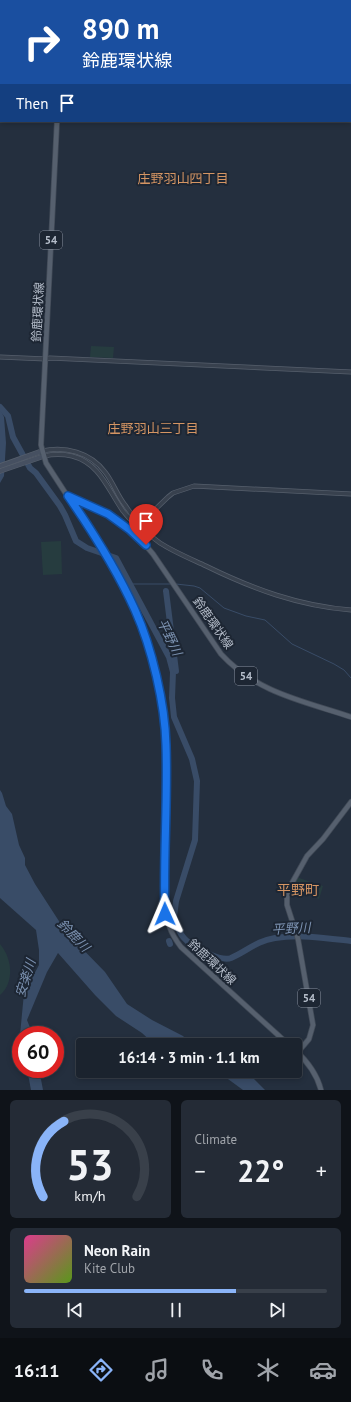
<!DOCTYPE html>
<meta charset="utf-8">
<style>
:root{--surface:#1b232e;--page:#242b36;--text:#f1f3f6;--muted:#a0a4aa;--line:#39404a;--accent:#8ab4f8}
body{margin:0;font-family:"PT Sans","Noto Sans JP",sans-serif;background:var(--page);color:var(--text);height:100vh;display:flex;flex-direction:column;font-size:15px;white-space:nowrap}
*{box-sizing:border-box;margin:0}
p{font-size:13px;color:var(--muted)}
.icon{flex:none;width:22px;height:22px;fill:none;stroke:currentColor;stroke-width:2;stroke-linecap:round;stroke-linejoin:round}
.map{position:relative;height:1090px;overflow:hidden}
.drawer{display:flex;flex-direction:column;gap:10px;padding:10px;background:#0f1319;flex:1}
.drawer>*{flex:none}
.top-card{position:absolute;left:0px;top:0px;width:351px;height:122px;box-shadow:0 2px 6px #0003,0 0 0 1px var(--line);background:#1a4fa0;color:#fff;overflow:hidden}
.speed{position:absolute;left:12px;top:1026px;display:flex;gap:8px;font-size:20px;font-weight:700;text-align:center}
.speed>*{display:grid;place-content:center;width:52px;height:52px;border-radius:50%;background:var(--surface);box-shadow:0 2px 6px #0003,0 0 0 1px var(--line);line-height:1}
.speed .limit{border:6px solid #d22;background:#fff;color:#111}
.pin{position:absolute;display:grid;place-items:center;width:34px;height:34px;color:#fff;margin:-41px -17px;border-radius:50% 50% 50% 0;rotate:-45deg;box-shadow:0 0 4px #0007}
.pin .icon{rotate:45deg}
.me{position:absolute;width:44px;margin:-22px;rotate:359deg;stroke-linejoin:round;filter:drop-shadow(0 0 3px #0008)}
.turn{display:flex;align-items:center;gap:14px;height:84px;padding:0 16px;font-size:18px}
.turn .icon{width:52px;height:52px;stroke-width:2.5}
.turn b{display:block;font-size:28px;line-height:34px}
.then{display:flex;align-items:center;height:38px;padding:0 16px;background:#0003;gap:8px;font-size:15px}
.big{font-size:30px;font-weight:800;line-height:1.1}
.drawer .tile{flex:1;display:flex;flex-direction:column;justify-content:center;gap:6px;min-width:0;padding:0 14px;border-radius:6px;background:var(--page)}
.drawer .dial{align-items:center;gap:0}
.dial svg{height:104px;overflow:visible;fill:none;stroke:var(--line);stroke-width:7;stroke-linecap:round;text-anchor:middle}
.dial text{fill:var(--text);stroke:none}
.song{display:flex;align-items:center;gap:12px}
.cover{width:48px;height:48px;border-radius:6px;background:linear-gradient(135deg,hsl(330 70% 55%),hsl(90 70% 35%))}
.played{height:4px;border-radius:2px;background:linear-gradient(90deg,var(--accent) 70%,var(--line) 70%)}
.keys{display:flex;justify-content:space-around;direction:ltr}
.heat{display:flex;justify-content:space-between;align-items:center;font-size:22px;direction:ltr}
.drawer .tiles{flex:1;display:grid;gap:10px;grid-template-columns:1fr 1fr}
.tile:last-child{grid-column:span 2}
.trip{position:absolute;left:76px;top:1038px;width:226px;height:40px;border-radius:4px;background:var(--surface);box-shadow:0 2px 6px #0003,0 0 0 1px var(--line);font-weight:800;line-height:40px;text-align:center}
.tabs{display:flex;height:64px;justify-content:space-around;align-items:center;background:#0b0e12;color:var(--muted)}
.tabs .icon{width:28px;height:28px}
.tabs .active{color:var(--accent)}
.tabs b{font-size:18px;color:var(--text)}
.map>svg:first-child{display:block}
.green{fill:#263c3f}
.water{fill:#394c67}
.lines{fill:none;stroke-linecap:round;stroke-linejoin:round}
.stream{stroke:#394c67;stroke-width:1}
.river{stroke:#394c67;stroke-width:6}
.tertiary-casing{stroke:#565f6c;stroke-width:5}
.secondary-casing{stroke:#565f6c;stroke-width:5.5}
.primary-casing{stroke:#414a57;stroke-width:6}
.tertiary{stroke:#38414e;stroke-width:3.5}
.secondary{stroke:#465061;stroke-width:4}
.primary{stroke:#56606e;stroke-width:4.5}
.route-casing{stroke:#114b97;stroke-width:10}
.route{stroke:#1a73e8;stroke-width:7}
.labels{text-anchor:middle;stroke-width:4;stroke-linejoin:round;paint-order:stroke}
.shield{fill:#1d2633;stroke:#878f9c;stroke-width:1}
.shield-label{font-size:11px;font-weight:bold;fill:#b4bcc9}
.street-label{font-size:12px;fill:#b4bcc9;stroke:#1d2633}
.neighbourhood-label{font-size:13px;fill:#d59563;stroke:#1d2633}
.water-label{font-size:13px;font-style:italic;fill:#7c92b1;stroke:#1d2633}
.quarter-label{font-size:14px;fill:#d59563;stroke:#1d2633}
</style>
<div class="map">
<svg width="351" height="1090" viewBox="0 0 351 1090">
<rect width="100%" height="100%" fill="#242f3e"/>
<g class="green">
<path d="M 91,346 L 114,347 L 113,358 L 90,357 Z"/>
<path d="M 61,541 L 62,574 L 43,575 L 41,542 Z"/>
<path d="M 296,877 L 323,886 L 319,899 L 305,893 L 290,890 Z"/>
<path d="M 0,944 C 12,958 15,982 0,995 Z"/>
</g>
<g class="water">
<path d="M 0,409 L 4,417 L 6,443 L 4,476 L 0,483 Z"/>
<path d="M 0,790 L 2,793 L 6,806 L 12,814 L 19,845 L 25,858 L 25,865 L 35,884 L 66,932 L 105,972 L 127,1004 L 152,1020 L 183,1036 L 189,1042 L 202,1045 L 155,1045 L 142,1033 L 116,1016 L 95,995 L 58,953 L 47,972 L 27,1020 L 33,1035 L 21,1035 L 21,1040 L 20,1035 L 24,993 L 39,965 L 39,950 L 36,930 L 0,898 Z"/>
<path d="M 27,1069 L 39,1069 L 43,1090 L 31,1090 Z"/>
<path d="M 217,1071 L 246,1071 L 265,1090 L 243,1090 Z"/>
</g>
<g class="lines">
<g class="stream">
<path d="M 130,584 L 171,584"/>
<path d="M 176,584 L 194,586 L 200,588 L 224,608 L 246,616 L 265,620 L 292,644 L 334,664 L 344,670 L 351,678"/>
</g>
<g class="river">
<path d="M 0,407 L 8,416 L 13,437 L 30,468 L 36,473 L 60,506 L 65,515 L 76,541 L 87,548 L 116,558 L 169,657 L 173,672 L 172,698 L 174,717 L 192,759 L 197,781 L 195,840 L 176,901 L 174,917 L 177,926 L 174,928"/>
<path d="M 166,591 L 176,671"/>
<path d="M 177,926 C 179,931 182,937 187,941 C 195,948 221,962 231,958 C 247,951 256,941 275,938 C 300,934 326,938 351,941"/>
<path d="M 169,941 L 170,944"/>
</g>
<g class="tertiary-casing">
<g id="tertiary">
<path d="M 0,357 L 46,359 L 50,358 L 351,372"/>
<path d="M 42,451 C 65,446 90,452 105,472 C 113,482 117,495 125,505 C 135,520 145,533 160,543 C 174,552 191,559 206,566 C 253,589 299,606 351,610"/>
<path d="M 44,456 C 54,454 62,454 72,456 C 100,463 108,490 123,511 C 128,517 132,523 139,525"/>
<path d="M 139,525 L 168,497 L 173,493 L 194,486 L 351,494"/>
</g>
</g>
<g class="secondary-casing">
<g id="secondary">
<path d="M 340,0 L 351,1"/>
<path d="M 0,466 L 42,451"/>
<path d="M 0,471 L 44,456"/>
</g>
</g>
<g class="primary-casing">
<g id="primary">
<path d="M 63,1 L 63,0"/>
<path d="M 57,121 L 41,445 L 46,463 L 114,568 L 136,612 L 152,661 L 162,704 L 166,744 L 165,903 C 166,920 170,933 181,947 L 289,1045"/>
<path d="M 69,496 L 108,514 L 117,519 L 141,540 L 153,554 L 221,654 C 257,693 303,701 351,717"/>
<path d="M 295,1050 C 307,1061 317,1074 321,1090"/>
<path d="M 298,1052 L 309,1039 L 313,1025 L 298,939 L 287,905 L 287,895 L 292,883 L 307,856 L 323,839 L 351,802"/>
</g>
</g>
<use href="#tertiary" class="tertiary"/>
<use href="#secondary" class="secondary"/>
<use href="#primary" class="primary"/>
</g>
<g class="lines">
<g class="route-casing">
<path id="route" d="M 146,545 L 130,530 L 108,514 L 68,496 C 93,532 117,570 135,610 C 152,648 165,704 166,745 C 168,801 163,858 165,914"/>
</g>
<use href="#route" class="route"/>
</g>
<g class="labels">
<g class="shield">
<rect x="40" y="231" width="22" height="18" rx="3"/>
<rect x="235" y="667" width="22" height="18" rx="3"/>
<rect x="298" y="989" width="22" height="18" rx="3"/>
</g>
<g class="shield-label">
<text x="51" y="244">54</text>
<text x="246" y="680">54</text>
<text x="309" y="1002">54</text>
</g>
<g class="street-label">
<text transform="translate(38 312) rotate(-87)" y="4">鈴鹿環状線</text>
<text transform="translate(213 623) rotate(55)" y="4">鈴鹿環状線</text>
<text transform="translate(212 962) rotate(43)" y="4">鈴鹿環状線</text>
</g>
<g class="neighbourhood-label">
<text x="183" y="183">庄野羽山四丁目</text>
<text x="153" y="433">庄野羽山三丁目</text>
</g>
<g class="water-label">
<text transform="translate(170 637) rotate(64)" y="5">平野川</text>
<text transform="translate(291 928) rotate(-3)" y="5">平野川</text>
<text transform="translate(74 935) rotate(46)" y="5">鈴鹿川</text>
<text transform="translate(25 978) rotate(-73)" y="5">安楽川</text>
</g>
<g class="quarter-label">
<text x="298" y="895">平野町</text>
</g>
</g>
</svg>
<div class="speed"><div class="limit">60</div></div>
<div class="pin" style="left:146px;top:545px;background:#d93025"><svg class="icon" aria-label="arrive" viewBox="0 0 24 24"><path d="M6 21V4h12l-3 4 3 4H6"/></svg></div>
<svg class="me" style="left:165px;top:914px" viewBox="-20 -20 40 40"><path d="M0-17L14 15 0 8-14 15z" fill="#1a73e8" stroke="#fff" stroke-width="4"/></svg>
<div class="trip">16:14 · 3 min · 1.1 km</div>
<div class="top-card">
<div class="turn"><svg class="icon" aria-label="right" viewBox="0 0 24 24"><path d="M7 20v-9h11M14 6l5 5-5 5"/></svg><div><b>890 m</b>鈴鹿環状線</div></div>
<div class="then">Then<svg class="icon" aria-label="arrive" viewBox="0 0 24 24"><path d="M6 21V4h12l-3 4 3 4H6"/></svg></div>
</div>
</div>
<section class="drawer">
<div class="tiles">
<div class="tile dial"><svg viewBox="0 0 100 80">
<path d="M14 69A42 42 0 1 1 86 69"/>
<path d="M14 69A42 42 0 0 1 30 11" stroke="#8ab4f8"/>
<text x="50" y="56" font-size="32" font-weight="700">53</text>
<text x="50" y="72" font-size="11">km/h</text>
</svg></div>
<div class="tile"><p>Climate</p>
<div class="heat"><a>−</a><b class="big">22°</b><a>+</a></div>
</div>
<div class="tile">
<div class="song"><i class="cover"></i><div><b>Neon Rain</b><p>Kite Club</p></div></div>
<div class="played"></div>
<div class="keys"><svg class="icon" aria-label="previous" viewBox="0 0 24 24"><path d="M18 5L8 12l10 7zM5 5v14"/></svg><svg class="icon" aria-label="pause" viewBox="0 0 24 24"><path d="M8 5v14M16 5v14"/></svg><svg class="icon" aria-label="next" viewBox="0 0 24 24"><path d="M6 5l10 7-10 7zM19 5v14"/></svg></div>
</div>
</div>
</section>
<nav class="tabs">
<b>16:11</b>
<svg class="icon active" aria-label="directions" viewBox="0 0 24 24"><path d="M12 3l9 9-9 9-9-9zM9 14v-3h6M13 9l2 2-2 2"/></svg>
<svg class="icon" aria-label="music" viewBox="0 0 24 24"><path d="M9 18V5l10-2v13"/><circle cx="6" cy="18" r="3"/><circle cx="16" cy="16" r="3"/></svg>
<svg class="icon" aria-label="phone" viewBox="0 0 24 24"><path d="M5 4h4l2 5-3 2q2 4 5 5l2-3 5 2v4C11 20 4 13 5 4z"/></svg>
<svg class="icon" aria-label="climate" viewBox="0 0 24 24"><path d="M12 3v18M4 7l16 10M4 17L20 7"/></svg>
<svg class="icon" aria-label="car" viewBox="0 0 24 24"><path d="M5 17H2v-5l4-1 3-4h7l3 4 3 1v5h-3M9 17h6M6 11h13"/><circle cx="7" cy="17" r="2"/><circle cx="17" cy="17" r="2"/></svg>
</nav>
